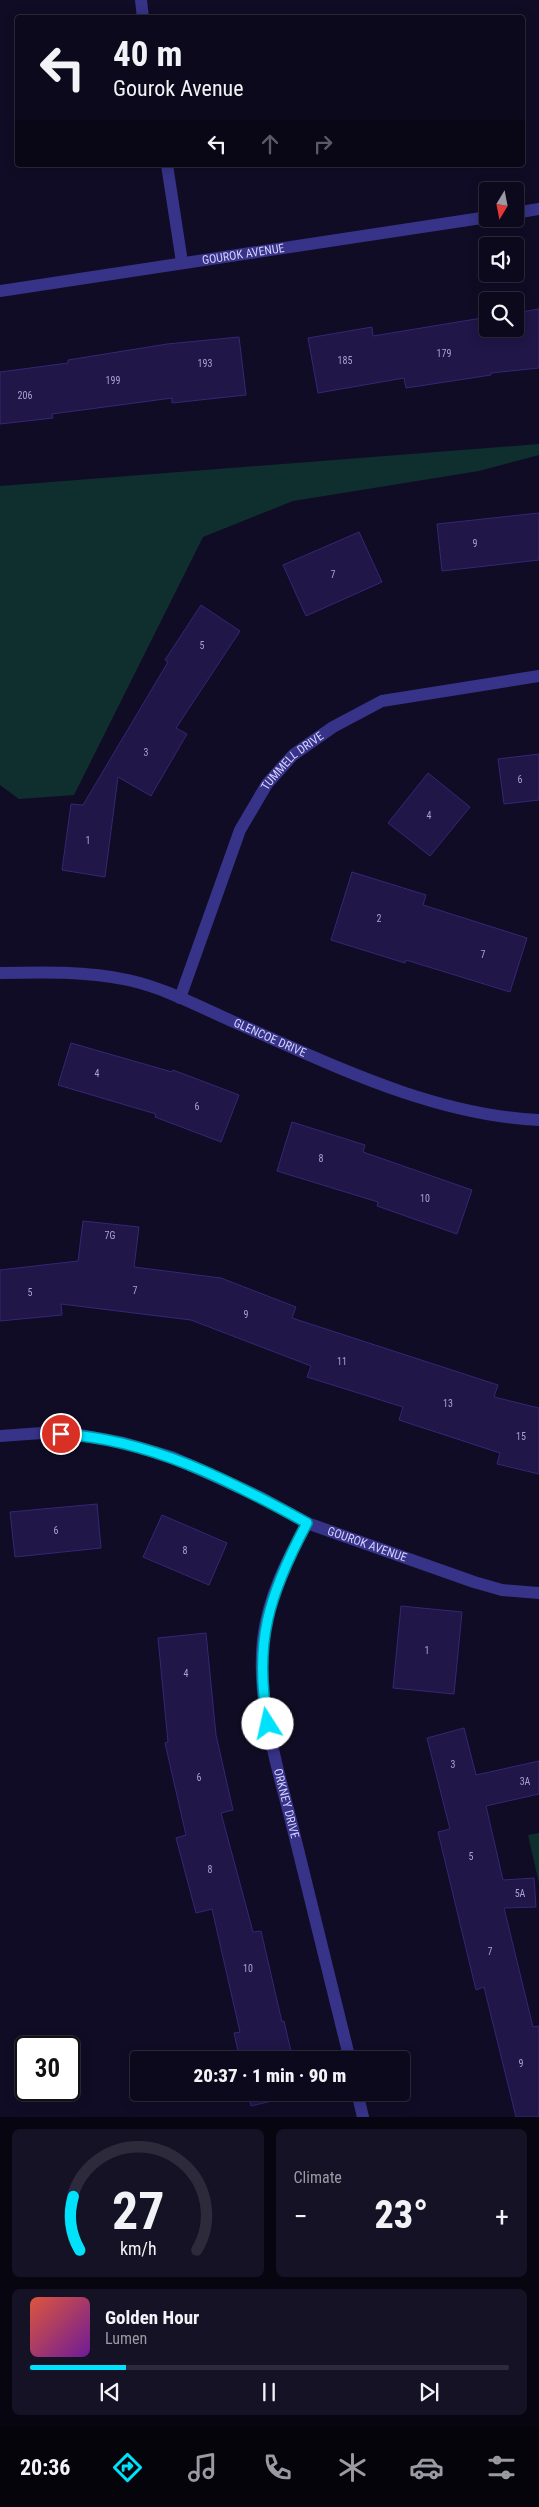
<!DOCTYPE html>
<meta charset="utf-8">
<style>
:root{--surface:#0c091c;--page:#151225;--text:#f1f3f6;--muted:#9a9aa3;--line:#2c2a3b;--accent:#00e2fb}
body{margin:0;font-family:"Roboto Condensed",sans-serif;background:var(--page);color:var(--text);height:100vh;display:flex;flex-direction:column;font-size:19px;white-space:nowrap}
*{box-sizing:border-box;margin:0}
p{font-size:16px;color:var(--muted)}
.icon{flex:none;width:28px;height:28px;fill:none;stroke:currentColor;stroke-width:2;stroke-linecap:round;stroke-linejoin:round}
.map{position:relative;height:2117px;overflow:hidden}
.side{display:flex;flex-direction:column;gap:12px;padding:12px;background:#07050f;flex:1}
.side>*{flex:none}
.hud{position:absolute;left:15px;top:15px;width:510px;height:152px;border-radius:5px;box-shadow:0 2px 12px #0003,0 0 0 1px var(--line);background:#0c091c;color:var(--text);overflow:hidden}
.needle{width:32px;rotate:190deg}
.tools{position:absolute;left:479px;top:182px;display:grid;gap:10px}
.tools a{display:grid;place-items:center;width:45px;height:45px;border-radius:5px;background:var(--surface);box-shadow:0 2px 12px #0003,0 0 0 1px var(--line);font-size:25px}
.speed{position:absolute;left:15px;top:2036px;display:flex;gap:10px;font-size:25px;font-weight:700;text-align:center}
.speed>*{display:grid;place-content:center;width:65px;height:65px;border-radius:50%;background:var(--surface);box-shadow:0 2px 12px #0003,0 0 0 1px var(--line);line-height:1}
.speed .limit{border:2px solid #111;border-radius:8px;background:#fff;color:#111}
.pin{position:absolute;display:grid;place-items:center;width:42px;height:42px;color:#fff;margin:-21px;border:2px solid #fff;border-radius:50%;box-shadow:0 1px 5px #0007}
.me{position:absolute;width:55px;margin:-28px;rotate:350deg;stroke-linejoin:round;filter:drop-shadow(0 0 4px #0008)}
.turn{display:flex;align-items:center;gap:18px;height:105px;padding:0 15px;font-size:22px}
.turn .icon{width:65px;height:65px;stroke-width:2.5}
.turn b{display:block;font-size:35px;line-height:42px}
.lanes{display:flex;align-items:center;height:48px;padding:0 15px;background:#0003;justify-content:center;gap:25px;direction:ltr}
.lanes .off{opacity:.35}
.big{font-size:38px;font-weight:800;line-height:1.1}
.side .card{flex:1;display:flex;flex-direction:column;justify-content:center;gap:8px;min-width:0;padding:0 18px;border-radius:8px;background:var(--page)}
.side .dial{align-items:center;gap:0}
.dial svg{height:130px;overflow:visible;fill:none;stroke:var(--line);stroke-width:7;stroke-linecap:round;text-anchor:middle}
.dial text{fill:var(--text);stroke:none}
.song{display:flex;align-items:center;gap:15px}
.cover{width:60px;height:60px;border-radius:8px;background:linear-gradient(135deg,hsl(10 70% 55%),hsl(280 70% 35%))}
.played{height:5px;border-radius:2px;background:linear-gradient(90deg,var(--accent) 20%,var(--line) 20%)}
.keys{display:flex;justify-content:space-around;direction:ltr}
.heat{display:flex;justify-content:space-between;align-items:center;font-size:28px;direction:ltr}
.side .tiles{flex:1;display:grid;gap:12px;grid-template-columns:1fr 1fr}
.card:last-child{grid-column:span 2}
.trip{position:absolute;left:130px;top:2051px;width:280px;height:50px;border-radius:5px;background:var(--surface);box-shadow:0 2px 12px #0003,0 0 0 1px var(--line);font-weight:800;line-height:50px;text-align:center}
.tab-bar{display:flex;height:80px;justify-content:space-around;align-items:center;background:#05040b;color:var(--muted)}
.tab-bar .icon{width:35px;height:35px}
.tab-bar .on{color:var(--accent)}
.tab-bar b{font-size:22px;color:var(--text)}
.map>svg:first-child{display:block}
.green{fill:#0f2f2e}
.building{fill:#201647;stroke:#362676}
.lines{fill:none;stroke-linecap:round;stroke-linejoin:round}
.minor{stroke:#363388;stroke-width:12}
.route-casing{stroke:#0093a3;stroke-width:12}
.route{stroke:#00e2fb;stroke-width:9}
.labels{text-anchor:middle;stroke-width:5;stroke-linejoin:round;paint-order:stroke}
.number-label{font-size:10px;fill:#a8a2d1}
.street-label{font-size:12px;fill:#d5d0ff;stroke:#100c25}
</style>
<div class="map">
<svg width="539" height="2117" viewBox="0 0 539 2117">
<rect width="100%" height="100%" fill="#100c25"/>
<g class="green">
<path d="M 539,444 L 539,455 L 479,471 L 293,501 L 203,537 L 74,795 L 19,799 L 0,785 L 0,486 Z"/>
<path d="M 539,1833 L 539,1883 L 528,1835 Z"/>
</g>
<g class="building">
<path d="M 539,309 L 539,368 L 491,373 L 491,375 L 406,388 L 404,378 L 318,393 L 308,338 L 372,327 L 373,336 L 488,317 L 488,329 L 515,329 L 515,313 Z"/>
<path d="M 239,337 L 246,395 L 172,403 L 172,398 L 52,414 L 53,418 L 0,424 L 0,372 L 68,363 L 68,360 L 167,344 Z"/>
<path d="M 539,513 L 539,560 L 442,571 L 437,524 Z"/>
<path d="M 359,532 L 382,582 L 306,616 L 283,565 Z"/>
<path d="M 201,605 L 240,631 L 176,728 L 187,734 L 151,796 L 118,777 L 105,877 L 62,870 L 71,804 L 83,805 L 168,662 L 165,660 Z"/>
<path d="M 539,754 L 539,800 L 504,804 L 498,759 Z"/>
<path d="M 428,773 L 470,807 L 430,856 L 388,823 Z"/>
<path d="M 352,872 L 426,895 L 423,905 L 527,938 L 510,992 L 406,960 L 405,963 L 331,940 Z"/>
<path d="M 71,1043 L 172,1072 L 173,1070 L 239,1095 L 221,1142 L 155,1117 L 156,1114 L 58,1085 Z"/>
<path d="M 292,1122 L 365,1145 L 363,1152 L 472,1190 L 457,1234 L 377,1206 L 378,1202 L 277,1171 Z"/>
<path d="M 83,1221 L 139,1227 L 134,1267 L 221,1278 L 296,1307 L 292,1318 L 498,1385 L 494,1397 L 539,1408 L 539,1474 L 497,1464 L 500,1453 L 399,1420 L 403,1407 L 307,1377 L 311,1366 L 191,1320 L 61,1304 L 62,1315 L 0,1321 L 0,1270 L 78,1261 Z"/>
<path d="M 97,1504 L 101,1548 L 15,1557 L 10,1512 Z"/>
<path d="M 162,1515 L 227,1543 L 209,1585 L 143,1557 Z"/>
<path d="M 401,1606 L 462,1612 L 454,1694 L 393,1688 Z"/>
<path d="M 206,1633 L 216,1735 L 233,1810 L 221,1813 L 253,1932 L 261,1931 L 282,2022 L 284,2021 L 293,2060 L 240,2060 L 234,2033 L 240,2032 L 212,1909 L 196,1913 L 176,1838 L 186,1835 L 165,1743 L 168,1742 L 158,1638 Z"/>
<path d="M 464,1728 L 476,1775 L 539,1761 L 539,1794 L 486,1806 L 503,1880 L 534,1878 L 536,1907 L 504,1908 L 533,2027 L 539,2026 L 539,2117 L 516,2117 L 484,1987 L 476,1990 L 438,1832 L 450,1829 L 427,1738 Z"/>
<path d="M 248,2092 L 301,2092 L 302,2094 L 251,2106 Z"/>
</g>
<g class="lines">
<g class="minor">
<path d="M 141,0 L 143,18"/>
<path d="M 167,165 L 182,262"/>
<path d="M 515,213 L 539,209"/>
<path id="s1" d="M 0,291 L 488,217"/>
<path id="s2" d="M 0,973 C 42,972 87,971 128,980 C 165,988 200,1007 234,1022 C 331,1064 431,1115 539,1120"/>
<path id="s3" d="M 180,998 L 240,830 L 267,784 L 293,755 L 333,727 L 382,701 L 539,676"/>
<path id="s4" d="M 0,1436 L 42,1433 L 80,1435 L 124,1443 L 172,1457 L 260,1497 L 307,1523 L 474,1582 L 502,1590 L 539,1593"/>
<path id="s5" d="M 307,1523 C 287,1560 268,1597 263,1639 C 256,1702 277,1764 292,1825 C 311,1903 331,1981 350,2060"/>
<path d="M 357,2092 L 363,2117"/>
</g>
</g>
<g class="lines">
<g class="route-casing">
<path id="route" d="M 61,1434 C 149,1439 231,1481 307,1523 C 269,1594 253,1643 268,1724"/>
</g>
<use href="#route" class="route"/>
</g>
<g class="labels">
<g class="number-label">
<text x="444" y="357">179</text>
<text x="345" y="364">185</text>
<text x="205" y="367">193</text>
<text x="113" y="384">199</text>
<text x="25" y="399">206</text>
<text x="475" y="547">9</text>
<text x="333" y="578">7</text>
<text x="202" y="649">5</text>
<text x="146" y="756">3</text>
<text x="520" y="783">6</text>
<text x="429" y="819">4</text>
<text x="88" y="844">1</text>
<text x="379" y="922">2</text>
<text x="483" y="958">7</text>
<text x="97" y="1077">4</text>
<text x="197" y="1110">6</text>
<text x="321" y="1162">8</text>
<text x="425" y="1202">10</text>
<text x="110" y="1239">7G</text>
<text x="135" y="1294">7</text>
<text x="30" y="1296">5</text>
<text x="246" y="1318">9</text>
<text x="342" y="1365">11</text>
<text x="448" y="1407">13</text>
<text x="521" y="1440">15</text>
<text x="56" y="1534">6</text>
<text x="185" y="1554">8</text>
<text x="427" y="1654">1</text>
<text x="186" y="1677">4</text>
<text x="453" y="1768">3</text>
<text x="199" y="1781">6</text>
<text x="525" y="1785">3A</text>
<text x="471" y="1860">5</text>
<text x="210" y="1873">8</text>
<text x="520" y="1897">5A</text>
<text x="490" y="1955">7</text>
<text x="248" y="1972">10</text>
<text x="521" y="2067">9</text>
</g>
<g class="street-label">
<text dy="4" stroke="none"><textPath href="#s1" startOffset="246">GOUROK AVENUE</textPath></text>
<text dy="4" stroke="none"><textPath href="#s3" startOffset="266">TUMMELL DRIVE</textPath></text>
<text dy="4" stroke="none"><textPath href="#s2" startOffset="282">GLENCOE DRIVE</textPath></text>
<text dy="4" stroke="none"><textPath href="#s4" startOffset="389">GOUROK AVENUE</textPath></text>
<text dy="4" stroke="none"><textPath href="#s5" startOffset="292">ORKNEY DRIVE</textPath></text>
</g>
</g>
</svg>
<div class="tools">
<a><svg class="needle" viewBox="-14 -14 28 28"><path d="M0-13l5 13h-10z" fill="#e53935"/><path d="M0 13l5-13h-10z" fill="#9a9aa3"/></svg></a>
<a><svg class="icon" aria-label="sound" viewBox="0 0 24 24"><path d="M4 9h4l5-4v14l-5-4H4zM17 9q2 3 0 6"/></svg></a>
<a><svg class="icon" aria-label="search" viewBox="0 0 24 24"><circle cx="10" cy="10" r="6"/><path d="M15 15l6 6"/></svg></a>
</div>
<div class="speed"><div class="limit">30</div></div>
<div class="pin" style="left:61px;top:1434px;background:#d93025"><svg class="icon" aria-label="arrive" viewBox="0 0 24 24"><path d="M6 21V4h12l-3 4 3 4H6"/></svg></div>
<svg class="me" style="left:268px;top:1724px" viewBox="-20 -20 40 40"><circle r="19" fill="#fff"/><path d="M0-13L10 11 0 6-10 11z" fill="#00e2fb"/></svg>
<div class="trip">20:37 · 1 min · 90 m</div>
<div class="hud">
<div class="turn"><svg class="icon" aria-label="left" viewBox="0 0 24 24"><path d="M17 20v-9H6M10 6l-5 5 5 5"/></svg><div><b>40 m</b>Gourok Avenue</div></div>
<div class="lanes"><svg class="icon" aria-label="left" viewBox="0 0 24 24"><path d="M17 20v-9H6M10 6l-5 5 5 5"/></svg><svg class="icon off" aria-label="ahead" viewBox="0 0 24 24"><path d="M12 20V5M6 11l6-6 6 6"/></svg><svg class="icon off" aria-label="right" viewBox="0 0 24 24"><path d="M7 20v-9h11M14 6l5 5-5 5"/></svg></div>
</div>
</div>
<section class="side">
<div class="tiles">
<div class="card dial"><svg viewBox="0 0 100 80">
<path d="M14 69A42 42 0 1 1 86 69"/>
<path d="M14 69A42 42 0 0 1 10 36" stroke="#00e2fb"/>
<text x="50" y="56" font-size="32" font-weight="700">27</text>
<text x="50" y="72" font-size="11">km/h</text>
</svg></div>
<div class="card"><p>Climate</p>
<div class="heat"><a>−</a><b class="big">23°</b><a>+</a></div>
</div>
<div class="card">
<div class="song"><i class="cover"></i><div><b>Golden Hour</b><p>Lumen</p></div></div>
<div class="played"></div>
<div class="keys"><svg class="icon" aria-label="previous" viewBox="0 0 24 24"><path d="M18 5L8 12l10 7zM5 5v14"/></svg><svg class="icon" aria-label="pause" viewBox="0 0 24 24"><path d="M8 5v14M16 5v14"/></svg><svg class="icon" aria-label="next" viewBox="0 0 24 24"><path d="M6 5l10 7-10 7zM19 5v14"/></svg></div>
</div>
</div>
</section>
<nav class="tab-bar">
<b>20:36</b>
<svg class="icon on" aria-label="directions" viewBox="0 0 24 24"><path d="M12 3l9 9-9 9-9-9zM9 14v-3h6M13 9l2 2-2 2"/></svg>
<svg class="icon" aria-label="music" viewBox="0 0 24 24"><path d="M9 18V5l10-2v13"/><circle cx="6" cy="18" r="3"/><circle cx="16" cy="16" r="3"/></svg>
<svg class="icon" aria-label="phone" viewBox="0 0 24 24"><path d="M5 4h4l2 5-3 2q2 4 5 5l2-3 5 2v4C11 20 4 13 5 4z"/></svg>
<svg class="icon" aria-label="climate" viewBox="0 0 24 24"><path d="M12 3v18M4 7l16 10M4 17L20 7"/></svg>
<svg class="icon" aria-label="car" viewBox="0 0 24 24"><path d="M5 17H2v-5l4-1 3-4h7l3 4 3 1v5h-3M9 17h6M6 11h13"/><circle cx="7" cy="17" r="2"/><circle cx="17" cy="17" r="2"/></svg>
<svg class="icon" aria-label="filters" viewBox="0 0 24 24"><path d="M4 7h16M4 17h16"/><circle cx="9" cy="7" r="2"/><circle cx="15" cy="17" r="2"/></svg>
</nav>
